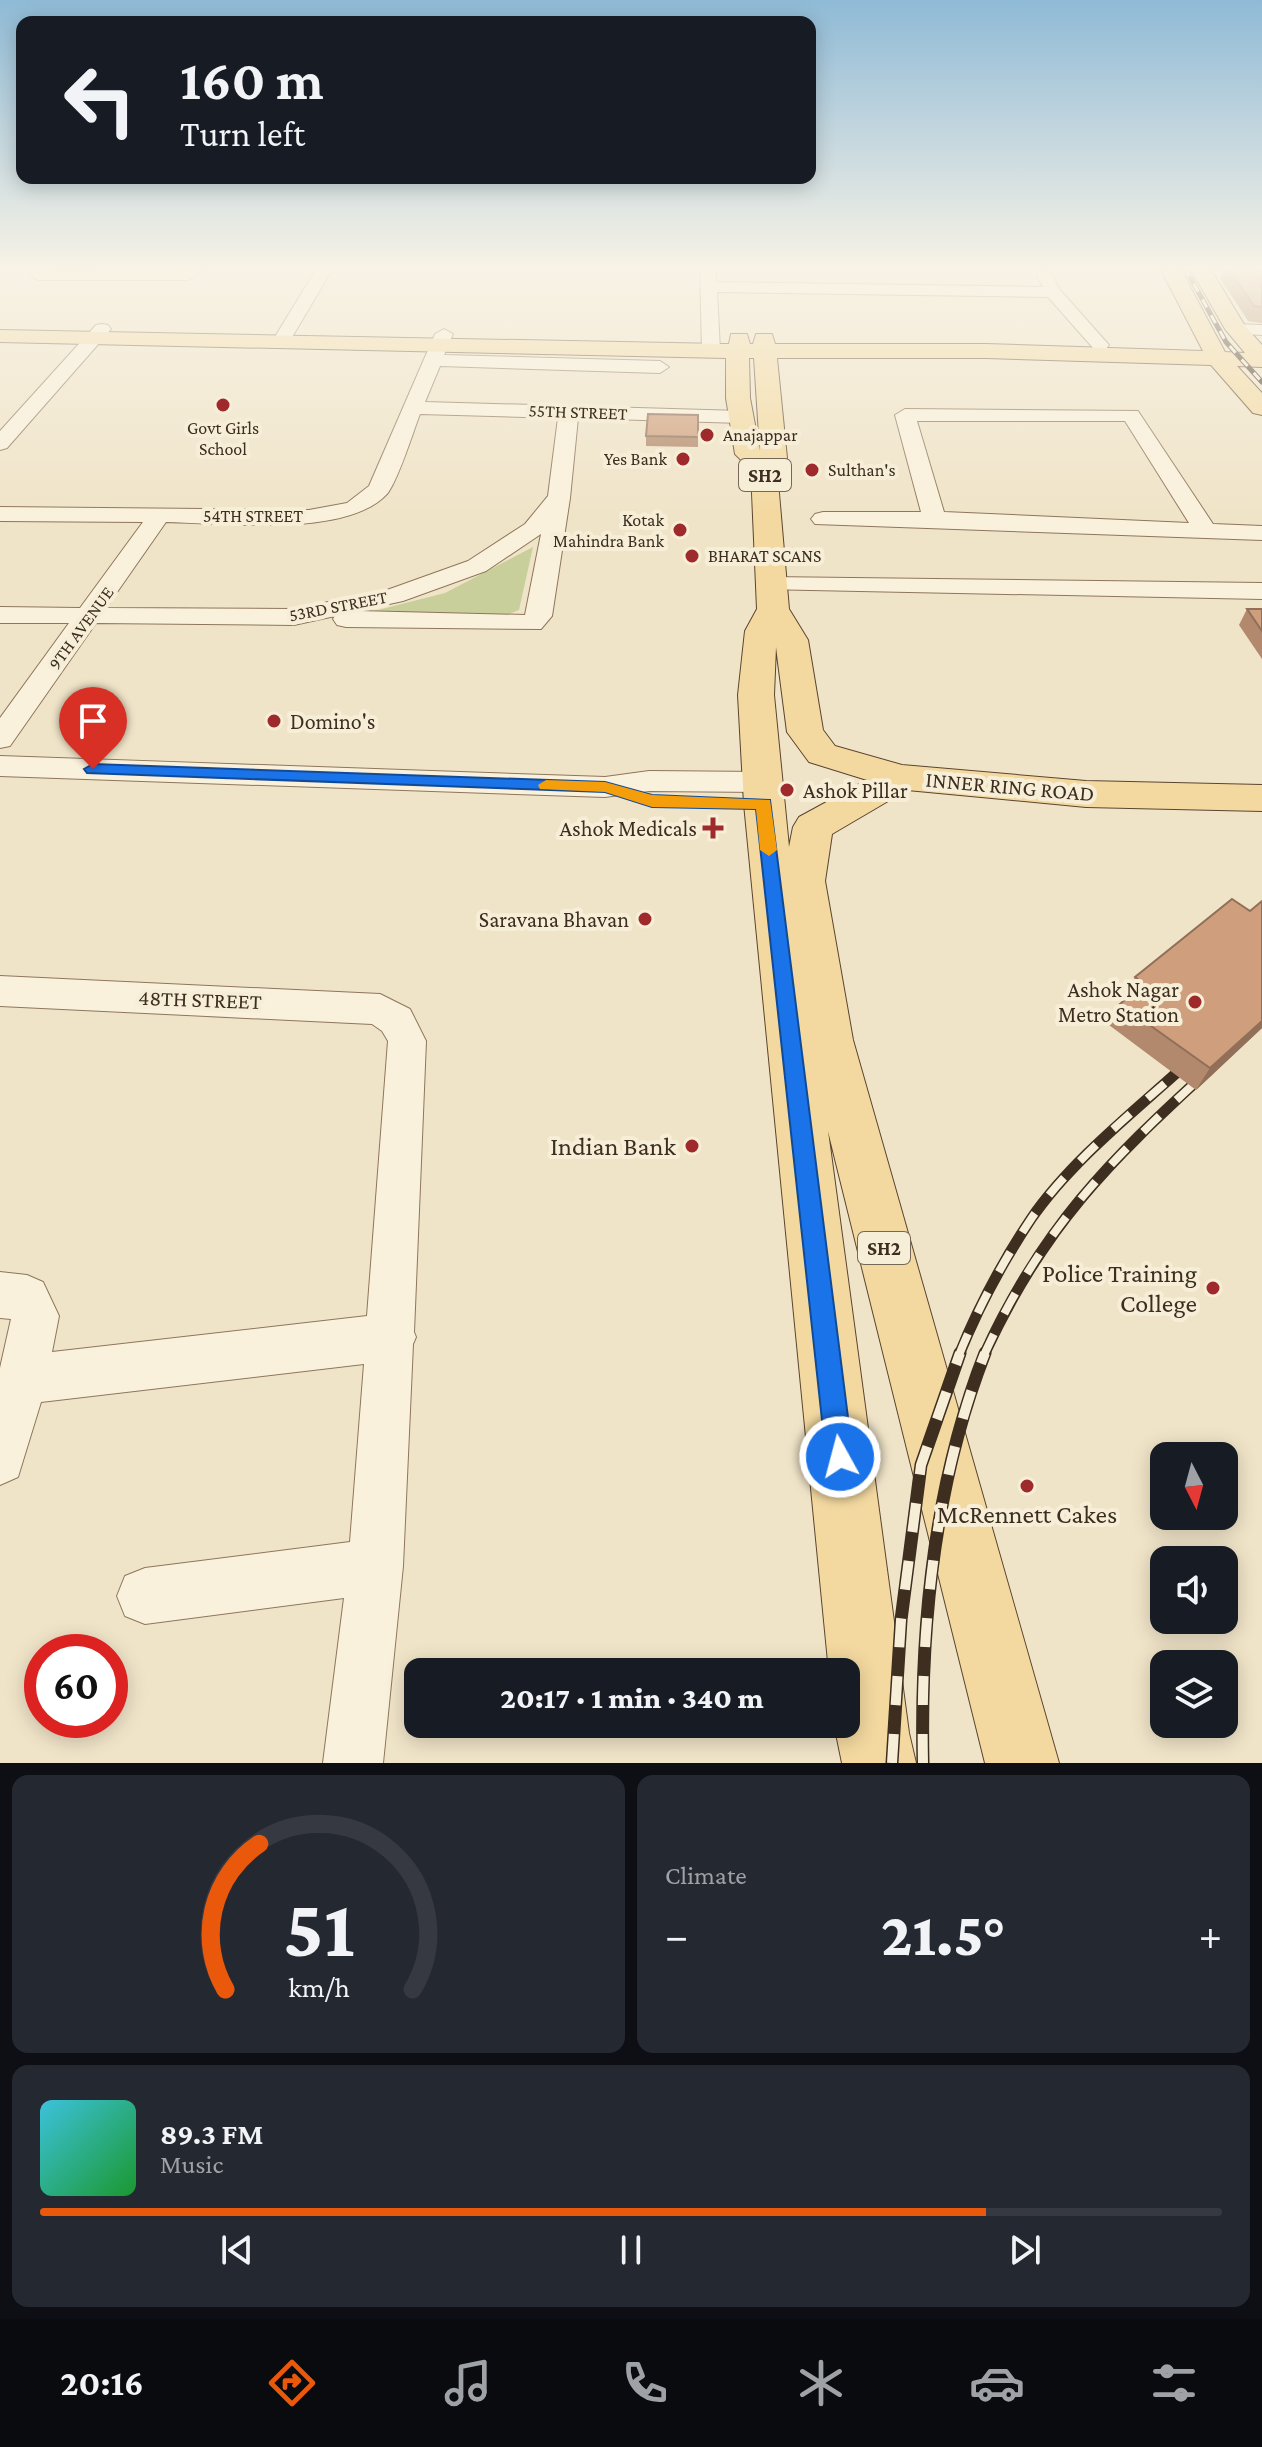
<!DOCTYPE html>
<meta charset="utf-8">
<style>
:root{--surface:#171b24;--page:#242831;--text:#f1f3f6;--muted:#9ea1a6;--line:#363941;--accent:#ea580c}
body{margin:0;font-family:"Crimson Pro",serif;background:var(--page);color:var(--text);height:100vh;display:flex;flex-direction:column;font-size:30px;white-space:nowrap}
*{box-sizing:border-box;margin:0}
p{font-size:26px;color:var(--muted)}
.icon{flex:none;width:44px;height:44px;fill:none;stroke:currentColor;stroke-width:2;stroke-linecap:round;stroke-linejoin:round}
.map{position:relative;height:1763px;overflow:hidden}
.sheet{display:flex;flex-direction:column;gap:12px;padding:12px;background:#0d0f14;flex:1}
.sheet>*{flex:none}
.top-card{position:absolute;left:16px;top:16px;width:800px;height:168px;border-radius:16px;box-shadow:0 4px 20px #0003;background:#171b24;color:var(--text);overflow:hidden}
.needle{width:52px;rotate:174deg}
.fabs{position:absolute;left:1150px;top:1442px;display:grid;gap:16px}
.fabs a{display:grid;place-items:center;width:88px;height:88px;border-radius:16px;background:var(--surface);box-shadow:0 4px 20px #0003;font-size:40px}
.speed{position:absolute;left:24px;top:1634px;display:flex;gap:16px;font-size:40px;font-weight:700;text-align:center}
.speed>*{display:grid;place-content:center;width:104px;height:104px;border-radius:50%;background:var(--surface);box-shadow:0 4px 20px #0003;line-height:1}
.speed .limit{border:12px solid #d22;background:#fff;color:#111}
.pin{position:absolute;display:grid;place-items:center;width:68px;height:68px;color:#fff;margin:-82px -34px;border-radius:50% 50% 50% 0;rotate:-45deg;box-shadow:0 0 8px #0007}
.pin .icon{rotate:45deg}
.me{position:absolute;width:88px;margin:-44px;rotate:353deg;stroke-linejoin:round;filter:drop-shadow(0 0 6px #0008)}
.turn{display:flex;align-items:center;gap:28px;height:168px;padding:0 32px;font-size:36px}
.turn .icon{width:104px;height:104px;stroke-width:2.5}
.turn b{display:block;font-size:56px;line-height:68px}
.big{font-size:60px;font-weight:800;line-height:1.1}
.sheet .tile{flex:1;display:flex;flex-direction:column;justify-content:center;gap:12px;min-width:0;padding:0 28px;border-radius:16px;background:var(--page)}
.sheet .dial{align-items:center;gap:0}
.dial svg{height:208px;overflow:visible;fill:none;stroke:var(--line);stroke-width:7;stroke-linecap:round;text-anchor:middle}
.dial text{fill:var(--text);stroke:none}
.song{display:flex;align-items:center;gap:24px}
.cover{width:96px;height:96px;border-radius:12px;background:linear-gradient(135deg,hsl(190 70% 55%),hsl(130 70% 35%))}
.played{height:8px;border-radius:4px;background:linear-gradient(90deg,var(--accent) 80%,var(--line) 80%)}
.keys{display:flex;justify-content:space-around;direction:ltr}
.heat{display:flex;justify-content:space-between;align-items:center;font-size:44px;direction:ltr}
.sheet .tiles{flex:1;display:grid;gap:12px;grid-template-columns:1fr 1fr}
.tile:last-child{grid-column:span 2}
.trip{position:absolute;left:404px;top:1658px;width:456px;height:80px;border-radius:16px;background:var(--surface);box-shadow:0 4px 20px #0003;font-weight:800;line-height:80px;text-align:center}
.tabs{display:flex;height:128px;justify-content:space-around;align-items:center;background:#090b0e;color:var(--muted)}
.tabs .icon{width:56px;height:56px}
.tabs .current{color:var(--accent)}
.tabs b{font-size:36px;color:var(--text)}
.map>svg:first-child{display:block}
.green{fill:#c9cf9b}
.lines{fill:none;stroke-linecap:round;stroke-linejoin:round}
.minor-casing{stroke:#8d765c;stroke-width:2}
.major-casing{stroke:#5b4430;stroke-width:2}
.minor{fill:#faf1dc;fill-rule:evenodd}
.major{fill:#f3d9a0;fill-rule:evenodd}
.rail-far2-casing{stroke:#3d2e20;stroke-width:5}
.rail-far1-casing{stroke:#3d2e20;stroke-width:11}
.rail-casing{stroke:#3d2e20;stroke-width:13}
.rail-far2{stroke:#f7eed8;stroke-width:3;stroke-dasharray:9;stroke-linecap:butt}
.rail-far1{stroke:#f7eed8;stroke-width:8;stroke-dasharray:23;stroke-linecap:butt}
.rail{stroke:#f7eed8;stroke-width:10;stroke-dasharray:29;stroke-linecap:butt}
.wall{fill:#b2896c}
.shaded-wall{fill:#916f58}
.building{fill:#cf9f7d;stroke:#916f58;stroke-width:2}
.route{fill:#1a73e8;stroke:#114b97;stroke-width:2}
.slow{fill:#f59e0b}
.poi-dot{fill:#9e2a2b;stroke:#f7eed8;stroke-width:3}
.labels{text-anchor:middle;stroke-width:8;stroke-linejoin:round;paint-order:stroke}
.far-street-label{font-size:18px;fill:#3d2e20;stroke:#f7eed8}
.far-poi-label{font-size:18px;fill:#3d2e20;stroke:#f7eed8;text-anchor:start}
.shield{fill:#f7eed8;stroke:#756857;stroke-width:2}
.shield-label{font-size:20px;font-weight:bold;fill:#3d2e20}
.poi-label{font-size:22px;fill:#3d2e20;stroke:#f7eed8;text-anchor:end}
.street-label{font-size:22px;fill:#3d2e20;stroke:#f7eed8}
.near-poi-label{font-size:26px;fill:#3d2e20;stroke:#f7eed8;text-anchor:end}
</style>
<div class="map">
<svg width="1262" height="1763" viewBox="0 0 1262 1763">
<rect width="100%" height="100%" fill="#f0e4c8"/>
<path class="green" d="M 533,547 L 519,610 L 503,616 L 358,615 L 445,593 Z"/>
<g class="lines">
<g class="minor-casing">
<g id="minor">
<path d="M 36,268 L 52,268 L 50,270 L 205,268 L 189,280 L 38,280 L 30,275 Z"/>
<path d="M 317,268 L 333,268 L 288,344 L 276,344 L 273,340 Z"/>
<path d="M 700,268 L 716,268 L 716,282 L 1043,287 L 1036,274 L 1044,269 L 1050,271 L 1060,290 L 1109,345 L 1106,349 L 1094,349 L 1048,297 L 717,292 L 720,350 L 711,355 L 702,350 Z"/>
<path d="M 102,324 L 108,325 L 111,329 L 108,333 L 7,448 L 0,450 L 0,431 L 96,325 Z"/>
<path d="M 1236,324 L 1262,325 L 1262,335 L 1230,333 L 1227,329 L 1230,325 Z"/>
<path d="M 444,329 L 453,334 L 444,355 L 660,361 L 669,367 L 660,373 L 440,366 L 425,402 L 741,411 L 751,417 L 741,423 L 578,418 L 570,498 L 552,616 L 541,629 L 346,627 L 337,625 L 333,619 L 335,616 L 294,625 L 96,623 L 10,746 L 0,748 L 0,718 L 69,623 L 0,623 L 0,607 L 80,608 L 143,522 L 0,521 L 0,507 L 309,510 L 347,503 L 369,486 L 435,334 ZM 420,414 L 558,418 L 548,496 L 525,524 L 468,561 L 387,590 L 294,609 L 106,608 L 166,522 C 224,523 346,538 387,494 C 398,481 413,432 420,414 ZM 541,534 L 525,615 L 357,611 L 403,601 L 486,571 Z"/>
<path d="M 905,409 L 1138,411 L 1213,524 L 1262,526 L 1262,540 L 815,524 L 811,519 L 815,514 L 823,512 L 921,512 L 895,415 ZM 917,421 L 1125,421 L 1189,523 L 944,512 Z"/>
<path d="M 769,577 L 1262,583 L 1262,599 L 760,589 L 757,584 L 760,579 Z"/>
<path d="M 0,756 L 605,777 L 649,771 L 762,772 L 773,775 L 777,782 L 773,789 L 762,792 L 649,791 L 605,797 L 0,776 Z"/>
<path d="M 0,976 L 380,994 L 410,1009 L 426,1041 L 414,1332 L 416,1337 L 413,1344 L 403,1566 L 383,1763 L 323,1763 L 344,1598 L 145,1624 L 125,1616 L 117,1596 L 125,1576 L 145,1568 L 350,1542 L 364,1364 L 41,1402 L 18,1477 L 0,1485 L 0,1368 L 11,1319 L 0,1318 L 0,1272 L 27,1275 L 43,1282 L 59,1316 L 52,1352 L 367,1316 L 388,1041 L 382,1031 L 372,1024 L 0,1006 Z"/>
</g>
</g>
<g class="major-casing">
<path id="major" d="M 1160,268 L 1180,268 L 1225,352 L 1245,353 L 1225,329 L 1190,268 L 1210,268 L 1245,326 L 1262,345 L 1262,367 L 1237,366 L 1262,393 L 1262,415 L 1253,413 L 1211,365 L 986,358 L 777,358 L 787,458 L 777,470 L 789,609 L 808,640 L 823,730 L 835,746 L 902,765 L 1086,781 L 1262,785 L 1262,811 L 1086,807 L 907,790 L 832,834 L 825,881 L 853,1040 L 1059,1763 L 985,1763 L 828,1131 L 909,1733 L 916,1763 L 842,1763 L 834,1724 L 846,1724 L 846,1672 L 829,1672 L 744,804 L 738,695 L 745,631 L 757,609 L 751,470 L 735,454 L 726,398 L 726,358 L 0,342 L 0,330 L 722,344 L 729,344 L 731,334 L 747,334 L 750,344 L 753,344 L 756,334 L 772,334 L 775,344 L 986,344 L 1203,351 ZM 749,358 L 754,358 L 760,451 L 750,398 ZM 776,647 L 787,732 L 809,762 L 867,780 L 799,817 L 793,827 L 789,847 L 774,695 Z"/>
</g>
<use href="#minor" class="minor"/>
<use href="#major" class="major"/>
<g class="rail-far2-casing">
<path id="rail-far2" d="M 1185,268 L 1226,342 L 1262,382"/>
</g>
<g class="rail-far1-casing">
<g id="rail-far1">
<path d="M 959,1355 C 978,1308 1003,1261 1031,1219 C 1072,1159 1140,1107 1193,1058"/>
<path d="M 984,1355 C 1042,1228 1108,1162 1209,1070"/>
</g>
</g>
<g class="rail-casing">
<g id="rail">
<path d="M 892,1763 L 901,1620 L 921,1465 L 960,1353"/>
<path d="M 923,1763 C 920,1626 935,1481 985,1353"/>
</g>
</g>
<use href="#rail-far2" class="rail-far2"/>
<use href="#rail-far1" class="rail-far1"/>
<use href="#rail" class="rail"/>
</g>
<g class="wall">
<path d="M 1223,268 L 1262,268 L 1262,323 L 1248,321 L 1220,278 Z"/>
<path d="M 646,436 L 698,437 L 698,447 L 646,446 Z"/>
<path d="M 1247,609 L 1262,609 L 1262,659 L 1239,625 Z"/>
<path d="M 1250,911 L 1262,1028 L 1196,1090 L 1109,1025 L 1120,1004 L 1125,1000 L 1124,999 L 1135,977 Z"/>
</g>
<path class="shaded-wall" d="M 1262,1021 L 1262,1028 L 1196,1090 L 1210,1068 Z"/>
<g class="building">
<path d="M 1228,268 L 1262,268 L 1262,307 L 1254,306 Z"/>
<path d="M 648,414 L 698,415 L 698,437 L 646,436 Z"/>
<path d="M 1247,609 L 1262,609 L 1262,631 Z"/>
<path d="M 1232,899 L 1250,911 L 1262,901 L 1262,1021 L 1210,1068 L 1120,1004 L 1144,984 L 1135,977 Z"/>
</g>
<linearGradient id="sky" x2="0" y2="1"><stop stop-color="#8fbad6"/><stop offset="0.52" stop-color="#f8f3e6"/><stop offset="1" stop-color="#f8f3e6" stop-opacity="0"/></linearGradient>
<rect width="1262" height="515" fill="url(#sky)"/>
<path class="route" d="M 93,764 L 605,782 L 652,795 L 770,800 L 853,1457 L 849,1467 L 840,1471 L 830,1467 L 826,1457 L 756,809 L 652,807 L 605,792 L 87,773 L 84,769 Z"/>
<path class="slow" d="M 546,780 L 605,782 L 652,795 L 770,800 L 777,850 L 769,856 L 760,850 L 756,809 L 652,807 L 605,792 L 540,789 L 538,785 Z"/>
<g class="poi-dot">
<circle cx="223" cy="405" r="8"/>
<circle cx="707" cy="435" r="8"/>
<circle cx="683" cy="459" r="8"/>
<circle cx="812" cy="470" r="8"/>
<circle cx="680" cy="530" r="8"/>
<circle cx="692" cy="556" r="8"/>
<circle cx="274" cy="721" r="8"/>
<circle cx="787" cy="790" r="8"/>
<path d="M709 816h8v8h8v8h-8v8h-8v-8h-8v-8h8z"/>
<circle cx="645" cy="919" r="8"/>
<circle cx="1195" cy="1002" r="8"/>
<circle cx="692" cy="1146" r="8"/>
<circle cx="1213" cy="1288" r="8"/>
<circle cx="1027" cy="1486" r="8"/>
</g>
<g class="labels">
<g class="far-street-label">
<text transform="translate(578 412) rotate(2)" y="6">55TH STREET</text>
<text x="253" y="522">54TH STREET</text>
<text transform="translate(338 606) rotate(-11)" y="6">53RD STREET</text>
<text transform="translate(81 628) rotate(-54)" y="6">9TH AVENUE</text>
</g>
<g class="far-poi-label">
<text x="223" y="434" text-anchor="middle">Govt Girls<tspan x="223" dy="21">School</tspan></text>
<text x="723" y="441">Anajappar</text>
<text x="667" y="465" text-anchor="end">Yes Bank</text>
<text x="828" y="476">Sulthan's</text>
<text x="664" y="526" text-anchor="end">Kotak<tspan x="664" dy="21">Mahindra Bank</tspan></text>
<text x="708" y="562">BHARAT SCANS</text>
</g>
<g class="shield">
<rect x="739" y="459" width="52" height="32" rx="6"/>
<rect x="858" y="1232" width="52" height="32" rx="6"/>
</g>
<g class="shield-label">
<text x="765" y="482">SH2</text>
<text x="884" y="1255">SH2</text>
</g>
<g class="poi-label">
<text x="290" y="729" text-anchor="start">Domino's</text>
<text x="803" y="798" text-anchor="start">Ashok Pillar</text>
<text x="697" y="836">Ashok Medicals</text>
<text x="629" y="927">Saravana Bhavan</text>
<text x="1179" y="997">Ashok Nagar<tspan x="1179" dy="25">Metro Station</tspan></text>
</g>
<g class="street-label">
<text transform="translate(1010 786) rotate(5)" y="8">INNER RING ROAD</text>
<text transform="translate(200 999) rotate(2)" y="8">48TH STREET</text>
</g>
<g class="near-poi-label">
<text x="676" y="1155">Indian Bank</text>
<text x="1197" y="1282">Police Training<tspan x="1197" dy="30">College</tspan></text>
<text x="1027" y="1523" text-anchor="middle">McRennett Cakes</text>
</g>
</g>
</svg>
<div class="fabs">
<a><svg class="needle" viewBox="-14 -14 28 28"><path d="M0-13l5 13h-10z" fill="#e53935"/><path d="M0 13l5-13h-10z" fill="#9ea1a6"/></svg></a>
<a><svg class="icon" aria-label="sound" viewBox="0 0 24 24"><path d="M4 9h4l5-4v14l-5-4H4zM17 9q2 3 0 6"/></svg></a>
<a><svg class="icon" aria-label="layers" viewBox="0 0 24 24"><path d="M12 4l9 5-9 5-9-5zM3 14l9 5 9-5"/></svg></a>
</div>
<div class="speed"><div class="limit">60</div></div>
<div class="pin" style="left:93px;top:769px;background:#d93025"><svg class="icon" aria-label="arrive" viewBox="0 0 24 24"><path d="M6 21V4h12l-3 4 3 4H6"/></svg></div>
<svg class="me" style="left:840px;top:1457px" viewBox="-20 -20 40 40"><circle r="17" fill="#1a73e8" stroke="#fff" stroke-width="3"/><path d="M0-11L8 9 0 5-8 9z" fill="#fff"/></svg>
<div class="trip">20:17 · 1 min · 340 m</div>
<div class="top-card">
<div class="turn"><svg class="icon" aria-label="left" viewBox="0 0 24 24"><path d="M17 20v-9H6M10 6l-5 5 5 5"/></svg><div><b>160 m</b>Turn left</div></div>
</div>
</div>
<section class="sheet">
<div class="tiles">
<div class="tile dial"><svg viewBox="0 0 100 80">
<path d="M14 69A42 42 0 1 1 86 69"/>
<path d="M14 69A42 42 0 0 1 27 13" stroke="#ea580c"/>
<text x="50" y="56" font-size="32" font-weight="700">51</text>
<text x="50" y="72" font-size="11">km/h</text>
</svg></div>
<div class="tile"><p>Climate</p>
<div class="heat"><a>−</a><b class="big">21.5°</b><a>+</a></div>
</div>
<div class="tile">
<div class="song"><i class="cover"></i><div><b>89.3 FM</b><p>Music</p></div></div>
<div class="played"></div>
<div class="keys"><svg class="icon" aria-label="previous" viewBox="0 0 24 24"><path d="M18 5L8 12l10 7zM5 5v14"/></svg><svg class="icon" aria-label="pause" viewBox="0 0 24 24"><path d="M8 5v14M16 5v14"/></svg><svg class="icon" aria-label="next" viewBox="0 0 24 24"><path d="M6 5l10 7-10 7zM19 5v14"/></svg></div>
</div>
</div>
</section>
<nav class="tabs">
<b>20:16</b>
<svg class="icon current" aria-label="directions" viewBox="0 0 24 24"><path d="M12 3l9 9-9 9-9-9zM9 14v-3h6M13 9l2 2-2 2"/></svg>
<svg class="icon" aria-label="music" viewBox="0 0 24 24"><path d="M9 18V5l10-2v13"/><circle cx="6" cy="18" r="3"/><circle cx="16" cy="16" r="3"/></svg>
<svg class="icon" aria-label="phone" viewBox="0 0 24 24"><path d="M5 4h4l2 5-3 2q2 4 5 5l2-3 5 2v4C11 20 4 13 5 4z"/></svg>
<svg class="icon" aria-label="climate" viewBox="0 0 24 24"><path d="M12 3v18M4 7l16 10M4 17L20 7"/></svg>
<svg class="icon" aria-label="car" viewBox="0 0 24 24"><path d="M5 17H2v-5l4-1 3-4h7l3 4 3 1v5h-3M9 17h6M6 11h13"/><circle cx="7" cy="17" r="2"/><circle cx="17" cy="17" r="2"/></svg>
<svg class="icon" aria-label="filters" viewBox="0 0 24 24"><path d="M4 7h16M4 17h16"/><circle cx="9" cy="7" r="2"/><circle cx="15" cy="17" r="2"/></svg>
</nav>
